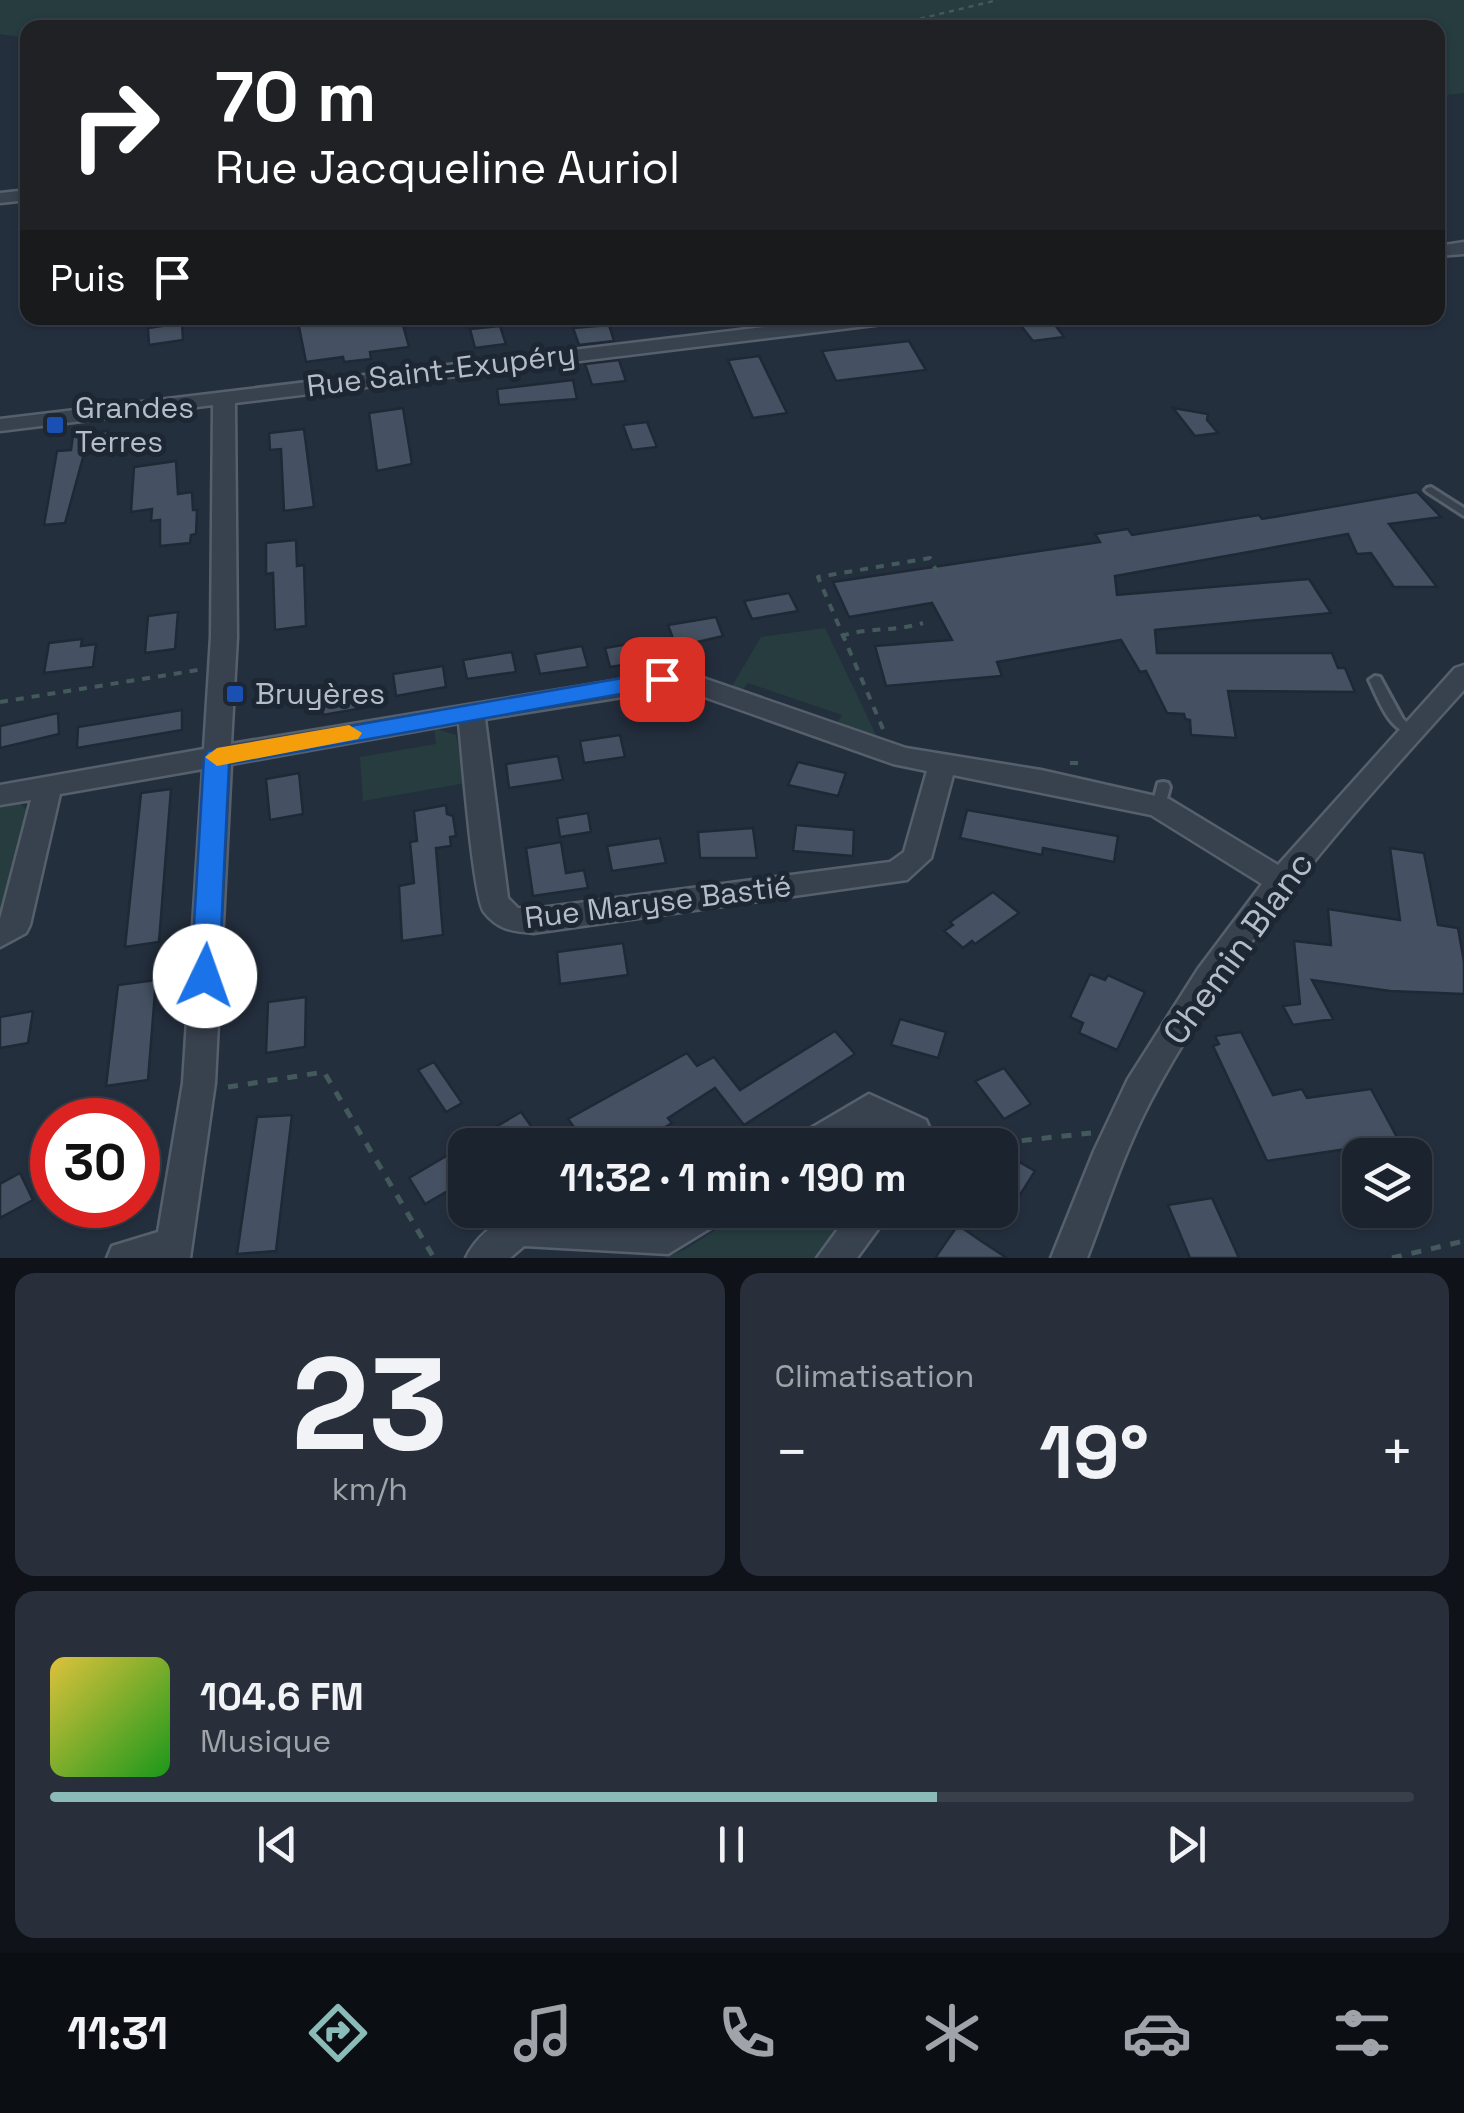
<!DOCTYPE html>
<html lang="fr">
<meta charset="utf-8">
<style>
:root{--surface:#1b232e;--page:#282f3a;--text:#f1f3f6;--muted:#a0a4aa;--line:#39404a;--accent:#8bbbb9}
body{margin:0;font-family:"Space Grotesk",sans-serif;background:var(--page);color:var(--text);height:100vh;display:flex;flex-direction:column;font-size:38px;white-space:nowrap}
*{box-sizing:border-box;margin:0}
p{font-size:32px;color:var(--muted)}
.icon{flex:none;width:55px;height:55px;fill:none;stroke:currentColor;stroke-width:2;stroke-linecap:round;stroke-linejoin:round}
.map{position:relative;height:1258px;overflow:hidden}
.side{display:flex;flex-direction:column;gap:15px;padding:15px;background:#0f1319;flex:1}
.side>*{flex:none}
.top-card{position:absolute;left:20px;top:20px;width:1425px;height:305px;border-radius:20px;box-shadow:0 2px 8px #0004,0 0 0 2px var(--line);background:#202124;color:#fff;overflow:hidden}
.tools{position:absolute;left:1342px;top:1138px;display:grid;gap:20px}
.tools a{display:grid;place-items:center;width:90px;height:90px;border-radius:20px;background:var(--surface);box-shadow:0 2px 8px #0004,0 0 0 2px var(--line);font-size:50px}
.speed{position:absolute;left:30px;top:1098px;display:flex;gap:20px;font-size:50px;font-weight:700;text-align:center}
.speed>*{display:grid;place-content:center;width:130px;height:130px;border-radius:50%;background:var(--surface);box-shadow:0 2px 8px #0004,0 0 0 2px var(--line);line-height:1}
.speed .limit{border:15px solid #d22;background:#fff;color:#111}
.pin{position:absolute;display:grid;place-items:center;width:85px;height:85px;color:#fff;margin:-42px;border-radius:20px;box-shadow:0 5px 15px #0006}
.me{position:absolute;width:110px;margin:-55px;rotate:3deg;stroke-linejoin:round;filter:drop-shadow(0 0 8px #0008)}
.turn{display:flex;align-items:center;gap:35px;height:210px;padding:0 30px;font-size:45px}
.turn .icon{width:130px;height:130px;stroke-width:2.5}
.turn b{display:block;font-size:70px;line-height:85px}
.then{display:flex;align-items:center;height:95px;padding:0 30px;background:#0003;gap:20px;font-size:38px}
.big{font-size:75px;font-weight:800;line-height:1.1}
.side .card{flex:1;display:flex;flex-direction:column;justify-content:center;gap:15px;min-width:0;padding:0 35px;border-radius:20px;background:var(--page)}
.side .dial{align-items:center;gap:0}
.dial b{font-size:130px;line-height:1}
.song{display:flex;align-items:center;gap:30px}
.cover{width:120px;height:120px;border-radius:15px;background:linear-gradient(135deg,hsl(50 70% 55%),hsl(120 70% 35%))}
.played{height:10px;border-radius:5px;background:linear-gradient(90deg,var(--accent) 65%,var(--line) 65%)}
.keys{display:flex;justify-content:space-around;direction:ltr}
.heat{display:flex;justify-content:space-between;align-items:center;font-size:55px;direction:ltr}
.side .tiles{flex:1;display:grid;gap:15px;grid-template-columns:1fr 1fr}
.card:last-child{grid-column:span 2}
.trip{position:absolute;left:448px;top:1128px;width:570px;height:100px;border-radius:20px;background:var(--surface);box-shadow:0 2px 8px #0004,0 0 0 2px var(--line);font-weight:800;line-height:100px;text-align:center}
.tabs{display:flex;height:160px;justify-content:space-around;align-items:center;background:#0b0e12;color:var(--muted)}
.tabs .icon{width:70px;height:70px}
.tabs .active{color:var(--accent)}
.tabs b{font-size:45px;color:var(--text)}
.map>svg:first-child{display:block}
.green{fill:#263c3f}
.building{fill:#455162;stroke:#1f2835;stroke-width:2.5}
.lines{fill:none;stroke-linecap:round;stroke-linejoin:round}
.lane-casing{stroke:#565f6c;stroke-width:6}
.street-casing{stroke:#565f6c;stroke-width:5}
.path-far2{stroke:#44595c;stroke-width:2.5;stroke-dasharray:5 5;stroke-linecap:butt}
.path-far1{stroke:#44595c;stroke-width:4;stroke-dasharray:8 8;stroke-linecap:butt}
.path{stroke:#44595c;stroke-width:5;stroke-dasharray:10 10;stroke-linecap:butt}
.lane{fill:#38414e;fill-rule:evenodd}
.street{fill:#38414e;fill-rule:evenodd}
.route{fill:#1a73e8;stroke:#114b97;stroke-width:2.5}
.slow{fill:#f59e0b}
.transit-dot{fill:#1a4fb4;stroke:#1d2633;stroke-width:4}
.labels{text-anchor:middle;stroke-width:10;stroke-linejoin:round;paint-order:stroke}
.street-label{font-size:30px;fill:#b4bcc9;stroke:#1d2633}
.poi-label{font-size:30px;fill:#b4bcc9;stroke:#1d2633;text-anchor:start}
.near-street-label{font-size:35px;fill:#b4bcc9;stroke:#1d2633}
</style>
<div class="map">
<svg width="1464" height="1258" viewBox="0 0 1464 1258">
<rect width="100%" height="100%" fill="#242f3e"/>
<g class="green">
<path d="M 0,0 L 1464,0 L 1464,93 L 1438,96 L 1438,28 L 28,28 L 27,38 L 0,34 Z"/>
<path d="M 825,628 L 878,739 L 835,727 L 842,715 L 748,683 L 739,694 L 731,688 L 761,637 Z"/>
<path d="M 434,728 L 456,735 L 466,783 L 363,801 L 360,757 L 436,744 Z"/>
<path d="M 19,803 L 27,810 L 0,913 L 0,807 Z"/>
<path d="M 747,1210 L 860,1210 L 819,1258 L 664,1258 L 686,1249 Z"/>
</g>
<g class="building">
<path d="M 330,318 L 401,318 L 409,347 L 370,352 L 371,359 L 344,362 L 343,357 L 306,362 L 298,322 Z"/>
<path d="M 1050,318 L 1064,337 L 1033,341 L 1018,322 Z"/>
<path d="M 182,323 L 183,340 L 149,345 L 148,328 Z"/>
<path d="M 609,325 L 614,341 L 579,345 L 573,328 Z"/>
<path d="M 500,326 L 506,344 L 475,348 L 470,329 Z"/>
<path d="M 909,341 L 926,370 L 836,381 L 822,351 Z"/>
<path d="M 759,356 L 787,413 L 753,418 L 728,360 Z"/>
<path d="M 619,360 L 626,381 L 592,385 L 585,364 Z"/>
<path d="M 573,380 L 577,399 L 499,405 L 497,389 Z"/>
<path d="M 403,408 L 412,464 L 377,471 L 369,413 Z"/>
<path d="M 1173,408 L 1208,414 L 1207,420 L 1218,433 L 1195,436 Z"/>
<path d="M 647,422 L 657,447 L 632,450 L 623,425 Z"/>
<path d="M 304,429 L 314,507 L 284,511 L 281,449 L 270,450 L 269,433 Z"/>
<path d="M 108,431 L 106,451 L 84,454 L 65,523 L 44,525 L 57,451 L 71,450 L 73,435 Z"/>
<path d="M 176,461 L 178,494 L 192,492 L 193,510 L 197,510 L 196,534 L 191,535 L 190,543 L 160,546 L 160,520 L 151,521 L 152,509 L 131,512 L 134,467 Z"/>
<path d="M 1417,492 L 1441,517 L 1389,524 L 1437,587 L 1394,587 L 1371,553 L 1357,554 L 1348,534 L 1115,576 L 1117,595 L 1309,579 L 1331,613 L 1155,630 L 1157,653 L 1332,653 L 1338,668 L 1345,668 L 1355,692 L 1228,691 L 1236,738 L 1191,735 L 1190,720 L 1185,719 L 1184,714 L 1167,713 L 1146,671 L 1140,672 L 1121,640 L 997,662 L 1002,676 L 886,686 L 875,646 L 952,640 L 932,603 L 849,617 L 833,582 L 1100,542 L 1095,534 L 1128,529 L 1132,535 L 1259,515 L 1262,519 Z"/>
<path d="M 296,540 L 297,566 L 304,565 L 306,626 L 275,630 L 273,573 L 266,574 L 266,543 Z"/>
<path d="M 789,593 L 798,611 L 752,619 L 744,601 Z"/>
<path d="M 178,612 L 175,649 L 145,653 L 148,616 Z"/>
<path d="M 716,617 L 723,636 L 676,647 L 668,625 Z"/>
<path d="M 82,639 L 81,646 L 96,644 L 93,667 L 44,673 L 49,643 Z"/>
<path d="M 652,640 L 659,659 L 610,667 L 605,648 Z"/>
<path d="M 582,646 L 588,667 L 540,674 L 535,654 Z"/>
<path d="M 512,652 L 516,672 L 467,679 L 463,660 Z"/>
<path d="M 443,666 L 446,687 L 396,696 L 393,674 Z"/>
<path d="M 372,686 L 374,706 L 323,715 L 321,694 Z"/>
<path d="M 182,710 L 182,730 L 77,748 L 78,727 Z"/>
<path d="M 58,713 L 59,734 L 0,748 L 0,726 Z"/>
<path d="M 620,735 L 625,757 L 584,763 L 580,741 Z"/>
<path d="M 558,756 L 563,780 L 509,788 L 506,764 Z"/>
<path d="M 798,762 L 846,773 L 838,796 L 788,785 Z"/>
<path d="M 299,773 L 303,814 L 270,820 L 266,779 Z"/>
<path d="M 171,789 L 159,942 L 125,947 L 141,793 Z"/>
<path d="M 446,805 L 447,814 L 453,816 L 456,836 L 450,837 L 451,846 L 436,848 L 443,935 L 402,941 L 399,886 L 414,883 L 410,842 L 417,841 L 414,811 Z"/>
<path d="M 967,810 L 1118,836 L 1114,862 L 1043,848 L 1042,855 L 960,838 Z"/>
<path d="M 588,813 L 591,832 L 560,837 L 557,818 Z"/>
<path d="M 796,825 L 854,830 L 853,856 L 793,851 Z"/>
<path d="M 753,828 L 757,858 L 700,858 L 698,832 Z"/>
<path d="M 660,838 L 666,863 L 612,871 L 607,846 Z"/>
<path d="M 561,842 L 566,873 L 584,870 L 588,888 L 533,896 L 526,848 Z"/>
<path d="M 1390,848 L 1424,853 L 1438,925 L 1458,928 L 1464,962 L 1464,994 L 1390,991 L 1312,980 L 1333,1019 L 1293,1025 L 1283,1006 L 1300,1004 L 1294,941 L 1331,945 L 1328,909 L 1400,920 Z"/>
<path d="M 993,892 L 1019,913 L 975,944 L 972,941 L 963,948 L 944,931 L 953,925 L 950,922 Z"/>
<path d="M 623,943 L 628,975 L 560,984 L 557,952 Z"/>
<path d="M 1090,974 L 1105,980 L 1108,975 L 1145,992 L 1117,1050 L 1079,1033 L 1083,1023 L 1070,1017 Z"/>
<path d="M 156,980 L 148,1080 L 106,1086 L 118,985 Z"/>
<path d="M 306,997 L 305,1047 L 266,1053 L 268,1002 Z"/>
<path d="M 33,1011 L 28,1043 L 0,1048 L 0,1017 Z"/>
<path d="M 900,1019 L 946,1032 L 938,1058 L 891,1045 Z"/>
<path d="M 835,1031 L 855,1054 L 744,1125 L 715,1088 L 668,1118 L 672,1123 L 637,1144 L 633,1139 L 624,1145 L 587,1145 L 568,1119 L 687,1053 L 697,1066 L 714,1057 L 740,1090 Z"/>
<path d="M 1241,1032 L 1273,1095 L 1302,1089 L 1307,1098 L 1371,1089 L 1399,1141 L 1267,1161 L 1213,1046 L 1219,1044 L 1215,1036 Z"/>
<path d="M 434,1062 L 462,1103 L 446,1112 L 418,1070 Z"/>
<path d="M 1004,1068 L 1031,1104 L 1004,1119 L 975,1081 Z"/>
<path d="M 521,1112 L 539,1137 L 526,1145 L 465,1145 Z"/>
<path d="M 292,1115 L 276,1251 L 237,1254 L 257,1117 Z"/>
<path d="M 465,1145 L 465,1181 L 425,1204 L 409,1178 Z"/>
<path d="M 1000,1151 L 1035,1171 L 1000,1227 Z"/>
<path d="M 20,1173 L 33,1200 L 0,1218 L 0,1184 Z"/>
<path d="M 1212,1198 L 1239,1258 L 1190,1258 L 1168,1205 Z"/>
<path d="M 958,1225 L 981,1241 L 1007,1258 L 935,1258 Z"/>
</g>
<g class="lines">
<g class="lane-casing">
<g id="lane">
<path d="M 1431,487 L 1464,508 L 1464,516 L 1427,492 L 1425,490 L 1427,488 Z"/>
<path d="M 1375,676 L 1380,677 L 1403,719 L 1418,731 L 1416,734 C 1390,735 1379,700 1369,680 Z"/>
<path d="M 1163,782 L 1168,783 L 1170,787 L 1164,810 L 1154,810 L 1152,806 L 1158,783 Z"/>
</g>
</g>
<g class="street-casing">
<g id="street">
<path d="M 28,190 L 28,200 L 0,203 L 0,193 Z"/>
<path d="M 1464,242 L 1464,254 L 1438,256 L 1438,246 Z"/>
<path d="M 838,318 L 893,318 L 883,324 L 235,403 L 237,637 L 231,744 L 680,670 L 906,748 L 1041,770 L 1169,799 L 1278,865 L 1455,668 L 1464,665 L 1464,690 C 1348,818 1231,948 1150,1102 C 1124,1152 1107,1206 1087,1258 L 1051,1258 L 1094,1151 L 1128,1079 L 1198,969 L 1262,884 L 1151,815 L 953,775 L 931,858 L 907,880 L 533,933 C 512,931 498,930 484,912 C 473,897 462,752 459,723 L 231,764 L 215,1083 L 190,1258 L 107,1258 L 112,1246 L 158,1232 L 183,1083 L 203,769 L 60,794 L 30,925 L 26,933 L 0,947 L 0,919 L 31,800 L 0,805 L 0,785 L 204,749 L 211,637 L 213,405 L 0,431 L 0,419 ZM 679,688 L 893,764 L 927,771 L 904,852 L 890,862 L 533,909 L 518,908 L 508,898 L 485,719 Z"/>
<path d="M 869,1094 L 926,1120 L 937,1145 L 903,1145 L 871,1126 L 841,1145 L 796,1145 L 801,1134 Z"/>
<path d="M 680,1210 L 728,1210 L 722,1221 L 668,1254 L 524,1246 L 510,1258 L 466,1258 C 475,1238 497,1220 517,1213 L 663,1220 Z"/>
<path d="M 852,1210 L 892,1210 L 857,1258 L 817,1258 Z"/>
</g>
</g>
<path class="path-far2" d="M 881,28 L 998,0"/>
<g class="path-far1">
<path d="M 841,636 C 869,627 893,632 923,623"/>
<path d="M 0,702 L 198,670"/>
<path d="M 883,729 L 818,577 L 930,558 L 937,572"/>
<path d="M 1070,763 L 1083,763"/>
</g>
<g class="path">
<path d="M 228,1087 L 324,1072 L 434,1258"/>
<path d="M 982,1145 L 1091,1133"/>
<path d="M 1392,1258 L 1464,1241"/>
</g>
<use href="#lane" class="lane"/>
<use href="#street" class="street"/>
</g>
<path class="route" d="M 662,671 L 674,679 L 671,685 L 229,764 L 219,976 L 215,985 L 205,988 L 195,985 L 191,976 L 204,757 L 208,751 Z"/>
<path class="slow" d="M 349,725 L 362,733 L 358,739 L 217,766 L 205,757 L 217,748 Z"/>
<g class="transit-dot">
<rect x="45" y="415" width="20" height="20" rx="5"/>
<rect x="225" y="684" width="20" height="20" rx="5"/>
</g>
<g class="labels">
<g class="street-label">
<text transform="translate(441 370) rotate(-7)" y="10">Rue Saint-Exupéry</text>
<text transform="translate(658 902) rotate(-7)" y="10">Rue Maryse Bastié</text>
</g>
<g class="poi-label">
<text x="75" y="418">Grandes<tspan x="75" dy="34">Terres</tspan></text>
<text x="255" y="704">Bruyères</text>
</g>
<g class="near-street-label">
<text transform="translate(1238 948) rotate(-54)" y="12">Chemin Blanc</text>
</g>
</g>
</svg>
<div class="tools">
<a><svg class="icon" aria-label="layers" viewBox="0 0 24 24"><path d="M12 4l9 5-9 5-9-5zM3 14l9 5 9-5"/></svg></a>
</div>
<div class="speed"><div class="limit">30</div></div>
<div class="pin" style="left:662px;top:679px;background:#d93025"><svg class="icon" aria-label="arrive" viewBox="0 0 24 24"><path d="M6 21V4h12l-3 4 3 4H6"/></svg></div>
<svg class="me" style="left:205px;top:976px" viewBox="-20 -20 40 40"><circle r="19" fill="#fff"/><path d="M0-13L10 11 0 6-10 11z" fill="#1a73e8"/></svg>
<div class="trip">11:32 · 1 min · 190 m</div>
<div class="top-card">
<div class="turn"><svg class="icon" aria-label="right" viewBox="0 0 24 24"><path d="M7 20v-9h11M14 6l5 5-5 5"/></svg><div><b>70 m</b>Rue Jacqueline Auriol</div></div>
<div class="then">Puis<svg class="icon" aria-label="arrive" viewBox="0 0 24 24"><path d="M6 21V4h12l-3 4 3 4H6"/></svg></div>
</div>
</div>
<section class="side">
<div class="tiles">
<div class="card dial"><b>23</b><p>km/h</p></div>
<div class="card"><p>Climatisation</p>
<div class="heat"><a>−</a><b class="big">19°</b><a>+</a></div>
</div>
<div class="card">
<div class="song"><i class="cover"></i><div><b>104.6 FM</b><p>Musique</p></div></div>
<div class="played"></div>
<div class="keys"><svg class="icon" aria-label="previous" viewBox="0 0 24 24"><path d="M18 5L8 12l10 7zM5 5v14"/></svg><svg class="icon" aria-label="pause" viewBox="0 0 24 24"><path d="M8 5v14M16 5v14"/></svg><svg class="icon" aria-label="next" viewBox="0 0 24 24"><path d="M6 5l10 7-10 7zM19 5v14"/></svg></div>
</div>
</div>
</section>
<nav class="tabs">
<b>11:31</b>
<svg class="icon active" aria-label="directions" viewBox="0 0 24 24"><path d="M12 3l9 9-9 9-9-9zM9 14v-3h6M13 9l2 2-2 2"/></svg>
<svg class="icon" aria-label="music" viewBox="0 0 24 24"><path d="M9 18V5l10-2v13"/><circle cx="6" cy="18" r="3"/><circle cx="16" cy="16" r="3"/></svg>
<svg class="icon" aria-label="phone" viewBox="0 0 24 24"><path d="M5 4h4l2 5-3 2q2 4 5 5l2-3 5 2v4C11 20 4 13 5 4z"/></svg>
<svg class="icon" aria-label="climate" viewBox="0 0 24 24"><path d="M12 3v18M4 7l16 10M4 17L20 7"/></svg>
<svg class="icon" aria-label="car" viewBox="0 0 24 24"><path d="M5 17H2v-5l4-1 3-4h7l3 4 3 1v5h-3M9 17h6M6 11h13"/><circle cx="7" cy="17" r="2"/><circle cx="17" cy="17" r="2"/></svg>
<svg class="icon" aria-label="filters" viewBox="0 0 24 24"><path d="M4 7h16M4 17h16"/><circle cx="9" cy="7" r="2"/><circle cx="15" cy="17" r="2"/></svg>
</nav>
